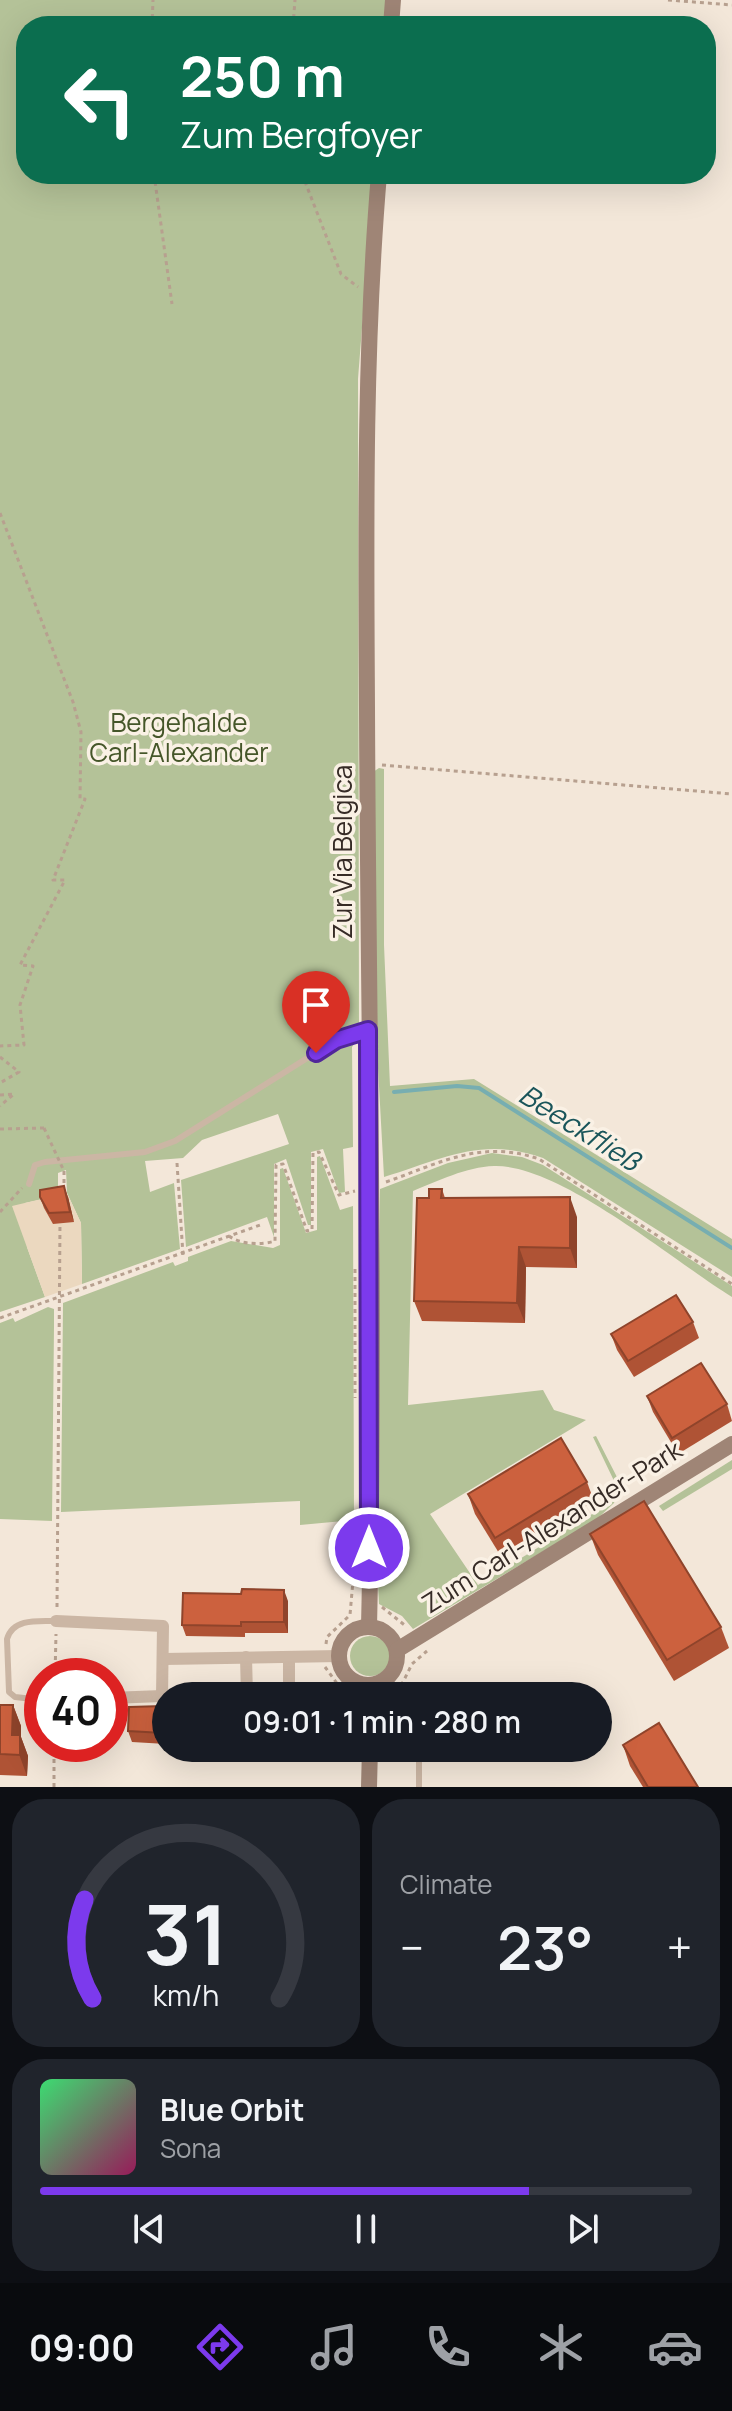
<!DOCTYPE html>
<meta charset="utf-8">
<style>
:root{--surface:#171b24;--page:#20242c;--text:#f1f3f6;--muted:#9ea1a6;--line:#363941;--accent:#7c3aed}
body{margin:0;font-family:Manrope,sans-serif;background:var(--page);color:var(--text);height:100vh;display:flex;flex-direction:column;font-size:30px;white-space:nowrap}
*{box-sizing:border-box;margin:0}
p{font-size:26px;color:var(--muted)}
.icon{flex:none;width:44px;height:44px;fill:none;stroke:currentColor;stroke-width:2;stroke-linecap:round;stroke-linejoin:round}
.map{position:relative;height:1787px;overflow:hidden}
.details{display:flex;flex-direction:column;gap:12px;padding:12px;background:#0d0f14;flex:1}
.details>*{flex:none}
.banner{position:absolute;left:16px;top:16px;width:700px;height:168px;border-radius:32px;box-shadow:0 8px 32px #0002;background:#0b6e4f;color:#fff;overflow:hidden}
.speed{position:absolute;left:24px;top:1658px;display:flex;gap:16px;font-size:40px;font-weight:700;text-align:center}
.speed>*{display:grid;place-content:center;width:104px;height:104px;border-radius:50%;background:var(--surface);box-shadow:0 8px 32px #0002;line-height:1}
.speed .limit{border:12px solid #d22;background:#fff;color:#111}
.pin{position:absolute;display:grid;place-items:center;width:68px;height:68px;color:#fff;margin:-82px -34px;border-radius:50% 50% 50% 0;rotate:-45deg;box-shadow:0 0 8px #0007}
.pin .icon{rotate:45deg}
.me{position:absolute;width:88px;margin:-44px;rotate:0deg;stroke-linejoin:round;filter:drop-shadow(0 0 6px #0008)}
.turn{display:flex;align-items:center;gap:28px;height:168px;padding:0 32px;font-size:36px}
.turn .icon{width:104px;height:104px;stroke-width:2.5}
.turn b{display:block;font-size:56px;line-height:68px}
.big{font-size:60px;font-weight:600;line-height:1.1}
.details .tile{flex:1;display:flex;flex-direction:column;justify-content:center;gap:12px;min-width:0;padding:0 28px;border-radius:32px;background:var(--page)}
.details .dial{align-items:center;gap:0}
.dial svg{height:208px;overflow:visible;fill:none;stroke:var(--line);stroke-width:7;stroke-linecap:round;text-anchor:middle}
.dial text{fill:var(--text);stroke:none}
.song{display:flex;align-items:center;gap:24px}
.cover{width:96px;height:96px;border-radius:12px;background:linear-gradient(135deg,hsl(140 70% 55%),hsl(330 70% 35%))}
.played{height:8px;border-radius:4px;background:linear-gradient(90deg,var(--accent) 75%,var(--line) 75%)}
.keys{display:flex;justify-content:space-around;direction:ltr}
.heat{display:flex;justify-content:space-between;align-items:center;font-size:44px;direction:ltr}
.details .tiles{flex:1;display:grid;gap:12px;grid-template-columns:1fr 1fr}
.tile:last-child{grid-column:span 2}
.trip{position:absolute;left:152px;top:1682px;width:460px;height:80px;border-radius:40px;background:var(--surface);box-shadow:0 8px 32px #0002;font-weight:600;line-height:80px;text-align:center}
.menu{display:flex;height:128px;justify-content:space-around;align-items:center;background:#090b0e;color:var(--muted)}
.menu .icon{width:56px;height:56px}
.menu .on{color:var(--accent)}
.menu b{font-size:36px;color:var(--text)}
.map>svg:first-child{display:block}
.green{fill:#b4c298}
.plaza{fill:#ebd8bf}
.lines{fill:none;stroke-linecap:round;stroke-linejoin:round}
.stream{stroke:#77aeb1;stroke-width:4}
.path{stroke:#b7a08f;stroke-width:3;stroke-dasharray:4 4;stroke-linecap:butt}
.lane{stroke:#cbb6a4;stroke-width:6}
.street{stroke:#cbb6a4;stroke-width:12}
.secondary{stroke:#9f8576;stroke-width:16}
.path-bridge{stroke:#b7a08f;stroke-width:3;stroke-dasharray:4 4;stroke-linecap:butt}
.wall{fill:#af5335}
.shaded-wall{fill:#8f442b}
.building{fill:#cc613e;stroke:#8f442b;stroke-width:2}
.route-casing{stroke:#51269a;stroke-width:20}
.route{stroke:#7c3aed;stroke-width:14}
.labels{text-anchor:middle;stroke-width:7;stroke-linejoin:round;paint-order:stroke}
.park-label{font-size:26px;fill:#455629;stroke:#faf1e5}
.street-label{font-size:26px;fill:#362b26;stroke:#faf1e5}
.water-label{font-size:28px;font-style:italic;fill:#1a555a;stroke:#faf1e5}
</style>
<div class="map">
<svg width="732" height="1787" viewBox="0 0 732 1787">
<rect width="100%" height="100%" fill="#f3e7d9"/>
<g class="green">
<path d="M 0,0 L 388,0 L 386,26 L 26,26 L 26,174 L 374,174 L 358,379 L 359,1037 L 352,1047 L 353,1147 L 343,1149 L 345,1192 L 339,1193 L 323,1149 L 311,1152 L 311,1225 L 308,1225 L 286,1159 L 274,1164 L 274,1237 L 267,1217 L 186,1247 L 181,1180 L 289,1144 L 278,1114 L 202,1140 L 183,1158 L 145,1161 L 150,1192 L 174,1183 L 180,1249 L 82,1284 L 81,1223 L 67,1193 L 66,1170 L 58,1173 L 58,1196 L 25,1203 L 27,1247 L 45,1297 L 0,1312 Z"/>
<path d="M 379,768 L 384,769 L 384,945 L 390,1086 L 474,1079 L 732,1239 L 732,1277 L 543,1158 C 482,1136 443,1159 384,1177 L 377,1050 L 373,772 Z"/>
<path d="M 492,1153 L 522,1157 L 543,1165 L 732,1286 L 732,1297 C 675,1262 560,1164 494,1166 C 466,1167 438,1181 413,1191 L 408,1405 L 543,1390 L 554,1410 L 586,1420 L 430,1514 L 478,1585 L 605,1506 L 616,1485 L 593,1437 L 596,1436 L 620,1483 L 614,1503 L 597,1519 L 413,1629 L 402,1616 L 379,1604 L 376,1542 L 380,1189 L 448,1163 Z"/>
<path d="M 320,1156 L 340,1210 L 353,1206 L 354,1520 L 300,1525 L 300,1501 L 61,1512 L 63,1303 L 173,1262 L 175,1266 L 188,1261 L 188,1257 L 231,1241 L 273,1248 L 280,1245 L 280,1169 L 283,1168 L 306,1233 L 317,1230 L 317,1157 Z"/>
<path d="M 48,1307 L 54,1309 L 54,1326 L 52,1521 L 0,1519 L 0,1323 L 13,1318 L 15,1322 Z"/>
<path d="M 732,1460 L 732,1469 L 663,1511 L 659,1506 Z"/>
<circle cx="370" cy="1656" r="20"/>
</g>
<path class="plaza" d="M 67,1193 L 81,1223 L 82,1284 L 45,1297 L 12,1206 Z"/>
<g class="lines">
<path class="stream" d="M 394,1092 L 457,1086 L 479,1088 L 732,1248"/>
<g class="path">
<path d="M 668,0 L 732,5"/>
<path d="M 152,26 L 153,0"/>
<path d="M 293,26 L 295,0"/>
<path d="M 154,174 L 172,304"/>
<path d="M 302,174 L 341,274 L 358,287"/>
<path d="M 0,513 L 73,702 L 81,732 L 80,799 L 85,799 L 53,880 L 65,880 L 20,965 L 33,966 L 20,1005 L 24,1045 L 0,1046"/>
<path d="M 382,765 L 732,794"/>
<path d="M 0,1057 L 19,1072 L 0,1083"/>
<path d="M 0,1095 L 14,1094 L 0,1106"/>
<path d="M 0,1129 L 44,1128"/>
<path d="M 177,1163 L 183,1255"/>
<path d="M 64,1171 L 64,1187"/>
<path d="M 386,1182 C 440,1163 481,1139 539,1159 L 732,1284"/>
<path d="M 0,1212 L 22,1188"/>
<path d="M 229,1236 C 241,1245 262,1245 275,1241 L 276,1165 L 283,1164 L 307,1231 L 312,1230 L 313,1153 L 319,1152 L 339,1195 L 355,1191"/>
<path d="M 355,1269 L 355,1398"/>
<path d="M 0,1318 L 263,1224"/>
<path d="M 57,1607 L 60,1222"/>
<path d="M 382,1607 L 407,1627"/>
<path d="M 326,1644 L 327,1637 L 350,1615 L 354,1569"/>
<path d="M 325,1667 L 346,1696"/>
<path d="M 55,1676 L 56,1634"/>
<path d="M 389,1696 L 403,1682 L 412,1664 L 427,1651"/>
<path d="M 54,1787 L 54,1744"/>
</g>
<g class="lane">
<path d="M 29,1184 L 35,1165 L 45,1162 L 145,1152 L 175,1141 L 336,1040 L 368,1030"/>
<path d="M 42,1700 L 15,1697 L 9,1692 L 7,1639 C 13,1618 38,1621 56,1621"/>
<path d="M 419,1787 L 419,1748"/>
</g>
<g class="street">
<path d="M 56,1621 L 163,1626 L 162,1696 L 110,1698"/>
<path d="M 246,1657 L 247,1696"/>
<path d="M 289,1657 L 289,1696"/>
<path d="M 164,1659 L 339,1656"/>
</g>
<g class="secondary">
<path d="M 391,26 L 393,0"/>
<path d="M 369,1627 C 376,1320 368,1013 367,707 C 366,529 364,352 379,174"/>
<circle cx="368" cy="1656" r="29"/>
<path d="M 397,1650 L 732,1444"/>
<path d="M 369,1787 L 370,1748"/>
</g>
<path class="path-bridge" d="M 44,1128 L 64,1171"/>
</g>
<g class="wall">
<path d="M 442,1189 L 445,1198 L 577,1217 L 577,1268 L 526,1267 L 525,1323 L 422,1321 L 414,1301 L 429,1198 Z"/>
<path d="M 40,1197 L 68,1197 L 74,1222 L 53,1224 L 44,1208 Z"/>
<path d="M 693,1322 L 699,1338 L 634,1377 L 617,1350 L 611,1334 Z"/>
<path d="M 647,1396 L 727,1404 L 732,1421 L 678,1454 L 653,1412 Z"/>
<path d="M 587,1482 L 594,1501 L 502,1558 L 475,1514 L 468,1494 Z"/>
<path d="M 590,1534 L 721,1627 L 729,1648 L 674,1681 L 598,1555 Z"/>
<path d="M 288,1601 L 288,1633 L 245,1633 L 245,1637 L 186,1636 L 182,1625 Z"/>
<path d="M 0,1705 L 13,1705 L 21,1726 L 21,1737 L 28,1756 L 27,1776 L 0,1775 Z"/>
<path d="M 166,1713 L 166,1744 L 132,1742 L 128,1731 Z"/>
<path d="M 623,1745 L 698,1787 L 643,1787 L 630,1766 Z"/>
</g>
<g class="shaded-wall">
<path d="M 64,1186 L 68,1197 L 74,1222 L 70,1212 Z"/>
<path d="M 570,1197 L 577,1217 L 577,1268 L 570,1248 Z"/>
<path d="M 519,1247 L 526,1267 L 525,1323 L 517,1303 Z"/>
<path d="M 284,1590 L 288,1601 L 288,1633 L 284,1622 Z"/>
<path d="M 13,1705 L 21,1726 L 21,1737 L 28,1756 L 27,1776 L 12,1735 Z"/>
<path d="M 163,1706 L 166,1713 L 166,1741 L 163,1733 Z"/>
</g>
<g class="building">
<path d="M 64,1186 L 70,1212 L 49,1213 L 40,1197 L 40,1190 Z"/>
<path d="M 429,1189 L 442,1189 L 441,1198 L 570,1197 L 570,1248 L 519,1247 L 517,1303 L 414,1301 L 417,1198 L 429,1198 Z"/>
<path d="M 676,1295 L 693,1322 L 628,1361 L 611,1334 Z"/>
<path d="M 701,1363 L 727,1404 L 672,1438 L 647,1396 Z"/>
<path d="M 561,1438 L 587,1482 L 495,1538 L 468,1494 Z"/>
<path d="M 644,1501 L 721,1627 L 667,1660 L 590,1534 Z"/>
<path d="M 242,1589 L 284,1590 L 284,1622 L 241,1622 L 241,1626 L 182,1625 L 183,1593 L 241,1594 Z"/>
<path d="M 0,1705 L 13,1705 L 12,1735 L 20,1735 L 20,1755 L 0,1754 Z"/>
<path d="M 163,1706 L 163,1733 L 128,1731 L 129,1707 Z"/>
<path d="M 659,1723 L 698,1787 L 648,1787 L 623,1745 Z"/>
</g>
<g class="lines">
<g class="route-casing">
<path id="route" d="M 316,1053 L 336,1040 L 368,1030 L 369,1548"/>
</g>
<use href="#route" class="route"/>
</g>
<g class="labels">
<g class="park-label">
<text x="179" y="732">Bergehalde<tspan x="179" dy="30">Carl-Alexander</tspan></text>
</g>
<g class="street-label">
<text transform="translate(343 852) rotate(-90)" y="9">Zur Via Belgica</text>
<text transform="translate(552 1527) rotate(-32)" y="9">Zum Carl-Alexander-Park</text>
</g>
<g class="water-label">
<text transform="translate(580 1128) rotate(32)" y="10">Beeckfließ</text>
</g>
</g>
</svg>
<div class="speed"><div class="limit">40</div></div>
<div class="pin" style="left:316px;top:1053px;background:#d93025"><svg class="icon" aria-label="arrive" viewBox="0 0 24 24"><path d="M6 21V4h12l-3 4 3 4H6"/></svg></div>
<svg class="me" style="left:369px;top:1548px" viewBox="-20 -20 40 40"><circle r="17" fill="#7c3aed" stroke="#fff" stroke-width="3"/><path d="M0-11L8 9 0 5-8 9z" fill="#fff"/></svg>
<div class="trip">09:01 · 1 min · 280 m</div>
<div class="banner">
<div class="turn"><svg class="icon" aria-label="left" viewBox="0 0 24 24"><path d="M17 20v-9H6M10 6l-5 5 5 5"/></svg><div><b>250 m</b>Zum Bergfoyer</div></div>
</div>
</div>
<section class="details">
<div class="tiles">
<div class="tile dial"><svg viewBox="0 0 100 80">
<path d="M14 69A42 42 0 1 1 86 69"/>
<path d="M14 69A42 42 0 0 1 11 31" stroke="#7c3aed"/>
<text x="50" y="56" font-size="32" font-weight="700">31</text>
<text x="50" y="72" font-size="11">km/h</text>
</svg></div>
<div class="tile"><p>Climate</p>
<div class="heat"><a>−</a><b class="big">23°</b><a>+</a></div>
</div>
<div class="tile">
<div class="song"><i class="cover"></i><div><b>Blue Orbit</b><p>Sona</p></div></div>
<div class="played"></div>
<div class="keys"><svg class="icon" aria-label="previous" viewBox="0 0 24 24"><path d="M18 5L8 12l10 7zM5 5v14"/></svg><svg class="icon" aria-label="pause" viewBox="0 0 24 24"><path d="M8 5v14M16 5v14"/></svg><svg class="icon" aria-label="next" viewBox="0 0 24 24"><path d="M6 5l10 7-10 7zM19 5v14"/></svg></div>
</div>
</div>
</section>
<nav class="menu">
<b>09:00</b>
<svg class="icon on" aria-label="directions" viewBox="0 0 24 24"><path d="M12 3l9 9-9 9-9-9zM9 14v-3h6M13 9l2 2-2 2"/></svg>
<svg class="icon" aria-label="music" viewBox="0 0 24 24"><path d="M9 18V5l10-2v13"/><circle cx="6" cy="18" r="3"/><circle cx="16" cy="16" r="3"/></svg>
<svg class="icon" aria-label="phone" viewBox="0 0 24 24"><path d="M5 4h4l2 5-3 2q2 4 5 5l2-3 5 2v4C11 20 4 13 5 4z"/></svg>
<svg class="icon" aria-label="climate" viewBox="0 0 24 24"><path d="M12 3v18M4 7l16 10M4 17L20 7"/></svg>
<svg class="icon" aria-label="car" viewBox="0 0 24 24"><path d="M5 17H2v-5l4-1 3-4h7l3 4 3 1v5h-3M9 17h6M6 11h13"/><circle cx="7" cy="17" r="2"/><circle cx="17" cy="17" r="2"/></svg>
</nav>
